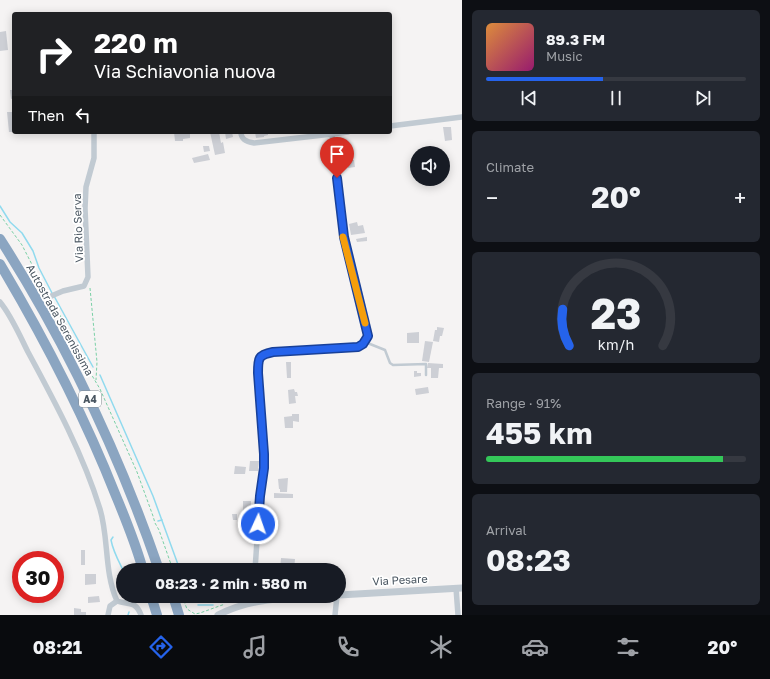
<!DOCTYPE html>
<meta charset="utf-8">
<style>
:root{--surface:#171b24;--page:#242831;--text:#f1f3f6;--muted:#9ea1a6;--line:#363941;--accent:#2563eb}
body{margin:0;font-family:"Golos Text",sans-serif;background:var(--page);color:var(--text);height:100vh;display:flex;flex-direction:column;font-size:15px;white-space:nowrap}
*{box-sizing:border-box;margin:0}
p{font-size:13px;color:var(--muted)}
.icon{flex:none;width:22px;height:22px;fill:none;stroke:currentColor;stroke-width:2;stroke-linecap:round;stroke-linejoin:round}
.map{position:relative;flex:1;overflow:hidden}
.sheet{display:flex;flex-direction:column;gap:10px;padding:10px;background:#0d0f14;width:308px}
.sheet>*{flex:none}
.guide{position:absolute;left:12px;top:12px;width:380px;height:122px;border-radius:4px;box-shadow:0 2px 10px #0003;background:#202124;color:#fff;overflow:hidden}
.fabs{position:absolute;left:410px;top:146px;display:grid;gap:8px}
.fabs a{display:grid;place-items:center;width:40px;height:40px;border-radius:50%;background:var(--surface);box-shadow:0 2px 10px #0003;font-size:20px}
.speed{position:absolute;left:12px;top:551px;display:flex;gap:8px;font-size:20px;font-weight:700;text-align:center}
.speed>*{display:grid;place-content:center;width:52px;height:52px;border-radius:50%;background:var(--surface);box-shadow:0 2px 10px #0003;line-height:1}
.speed .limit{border:6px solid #d22;background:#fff;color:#111}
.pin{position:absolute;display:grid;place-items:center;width:34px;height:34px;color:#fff;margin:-41px -17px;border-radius:50% 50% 50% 0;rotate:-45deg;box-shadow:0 0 4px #0007}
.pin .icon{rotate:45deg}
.me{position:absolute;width:44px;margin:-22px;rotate:3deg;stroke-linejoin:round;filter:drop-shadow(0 0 3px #0008)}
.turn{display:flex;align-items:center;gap:14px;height:84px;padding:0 16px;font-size:18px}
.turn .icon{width:52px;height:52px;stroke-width:2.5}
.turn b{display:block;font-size:28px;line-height:34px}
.then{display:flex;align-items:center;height:38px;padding:0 16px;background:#0003;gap:8px;font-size:15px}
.big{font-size:30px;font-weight:700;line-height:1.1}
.sheet .tile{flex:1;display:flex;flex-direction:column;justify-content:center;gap:6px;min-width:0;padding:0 14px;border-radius:6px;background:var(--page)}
.sheet .dial{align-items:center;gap:0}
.dial svg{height:104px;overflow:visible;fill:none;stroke:var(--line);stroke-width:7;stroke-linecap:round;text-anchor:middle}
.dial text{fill:var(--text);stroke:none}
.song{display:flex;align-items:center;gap:12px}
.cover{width:48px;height:48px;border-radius:6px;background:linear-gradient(135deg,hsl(30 70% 55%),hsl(320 70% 35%))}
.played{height:4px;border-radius:2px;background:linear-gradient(90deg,var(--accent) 45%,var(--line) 45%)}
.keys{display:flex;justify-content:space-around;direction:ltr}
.heat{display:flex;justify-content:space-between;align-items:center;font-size:22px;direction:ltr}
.charge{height:6px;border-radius:3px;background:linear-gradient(90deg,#34c759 91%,var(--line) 0)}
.trip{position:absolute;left:116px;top:563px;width:230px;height:40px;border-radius:20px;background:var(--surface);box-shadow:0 2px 10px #0003;font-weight:700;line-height:40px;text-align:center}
.menu{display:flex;height:64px;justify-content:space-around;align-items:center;background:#090b0e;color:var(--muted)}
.menu .icon{width:28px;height:28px}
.menu .on{color:var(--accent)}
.menu b{font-size:18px;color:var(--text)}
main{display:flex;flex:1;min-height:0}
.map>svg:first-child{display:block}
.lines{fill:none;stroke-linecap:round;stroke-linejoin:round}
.stream{stroke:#90daee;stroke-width:1.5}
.building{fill:#cdcfd5}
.path{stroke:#7ad0a6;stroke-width:1;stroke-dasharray:3 2;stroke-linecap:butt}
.service{stroke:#c1cad2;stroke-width:2.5}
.minor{stroke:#c1cad2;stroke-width:5.5}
.tertiary{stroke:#c1cad2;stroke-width:7}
.motorway{stroke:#8ba5c1;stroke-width:10}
.route-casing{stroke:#184099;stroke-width:10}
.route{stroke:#2563eb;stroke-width:7}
.slow{stroke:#f59e0b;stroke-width:7}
.labels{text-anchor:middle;stroke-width:3.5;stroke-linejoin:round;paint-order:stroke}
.shield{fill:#fff;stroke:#808990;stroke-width:1}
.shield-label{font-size:10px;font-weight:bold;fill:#4a5661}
.street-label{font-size:11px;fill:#4a5661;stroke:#fff}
</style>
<main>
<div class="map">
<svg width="462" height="615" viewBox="0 0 462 615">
<rect width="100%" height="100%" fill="#f5f3f3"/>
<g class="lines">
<g class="stream">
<path d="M 0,206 L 10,222 L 22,233 L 33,251 L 39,268 L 52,293"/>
<path d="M 54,296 L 93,367"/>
<path d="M 100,375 L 153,496 L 180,570"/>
<path d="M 158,521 L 162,520"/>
<path d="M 113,537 L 111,540 C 113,551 118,560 123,570"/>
<path d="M 190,596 L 191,598"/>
<path d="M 198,605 L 213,605"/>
<path d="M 128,615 L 129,612"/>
</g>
</g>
<g class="building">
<path d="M 6,31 L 8,50 L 0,51 L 0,32 Z"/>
<path d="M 10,90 L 14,90 L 14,98 L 11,99 Z"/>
<path d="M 7,112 L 14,112 L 14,132 L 9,132 Z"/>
<path d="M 443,127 L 451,127 L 452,140 L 445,141 Z"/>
<path d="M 174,132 L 190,132 L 190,138 L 183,139 L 183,141 L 175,141 Z"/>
<path d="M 210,132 L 219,132 L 221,143 L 223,142 L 225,153 L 215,155 Z"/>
<path d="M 225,132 L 232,132 L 233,137 L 226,139 Z"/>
<path d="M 255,132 L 268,132 L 268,135 L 264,136 L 264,137 L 256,138 Z"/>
<path d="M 203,146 L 209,146 L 210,151 L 204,152 Z"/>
<path d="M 346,152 L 351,152 L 351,160 L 354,160 L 355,167 L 348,168 Z"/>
<path d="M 208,154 L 210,160 L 194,163 L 192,158 Z"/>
<path d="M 357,222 L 358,226 L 363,225 L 365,233 L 351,235 L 349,224 Z"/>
<path d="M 367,237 L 367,241 L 357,242 L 356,239 Z"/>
<path d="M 437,327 L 444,328 L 442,336 L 440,336 L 439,342 L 433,341 L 435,330 L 437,330 Z"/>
<path d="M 419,332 L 419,343 L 407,343 L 407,333 Z"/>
<path d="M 425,341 L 433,342 L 429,362 L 422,361 Z"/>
<path d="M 286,362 L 291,362 L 291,378 L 287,378 Z"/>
<path d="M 428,363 L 443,364 L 443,368 L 439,368 L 438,378 L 431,378 L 431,368 L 427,368 Z"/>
<path d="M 414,371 L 417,371 L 417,373 L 421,373 L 421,376 L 414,377 Z"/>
<path d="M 428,387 L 429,393 L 416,395 L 415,389 Z"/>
<path d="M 294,389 L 295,392 L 297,392 L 298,396 L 295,396 L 296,403 L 289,404 L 288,390 Z"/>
<path d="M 292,414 L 299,414 L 299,422 L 293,421 L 293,428 L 285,428 L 284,417 L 292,416 Z"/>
<path d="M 250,461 L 259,461 L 258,471 L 249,471 Z"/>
<path d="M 235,466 L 246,467 L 245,474 L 234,474 Z"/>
<path d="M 288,478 L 287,492 L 280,492 L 280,489 L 279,489 L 278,479 Z"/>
<path d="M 274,493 L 293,494 L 293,498 L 274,498 Z"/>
<rect x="243" y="501" width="8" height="13"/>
<path d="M 232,514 L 237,514 L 237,520 L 233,520 Z"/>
<rect x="81" y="550" width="4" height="15"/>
<path d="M 281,558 L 295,559 L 294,570 L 280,570 Z"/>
<path d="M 217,565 L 230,567 L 230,570 L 215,570 L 215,567 Z"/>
<path d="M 85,574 L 96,574 L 96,584 L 85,585 Z"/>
<path d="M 99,596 L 100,602 L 88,603 L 88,597 Z"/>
<path d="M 74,608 L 81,609 L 81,612 L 86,612 L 86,615 L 74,615 Z"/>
</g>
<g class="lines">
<g class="path">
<path d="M 0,215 L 22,245 L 46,292"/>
<path d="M 90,288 L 97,362 L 96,380"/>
<path d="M 51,302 L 65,323 L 84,362 L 100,389 L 137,472 L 153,516 L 155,523 L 159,530 L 173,570"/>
<path d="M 182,596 L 187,609 L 195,614 L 200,613 L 225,604"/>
</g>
<path class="service" d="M 365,342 L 385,350 L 390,363 L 393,365 L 426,364 L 426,375"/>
<g class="minor">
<path d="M 390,126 L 462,117"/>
<path d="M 241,132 C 241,140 247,142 254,143 L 332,134"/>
<path d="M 49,297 L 63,291 L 84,286 L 88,277 L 85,208 L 86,187 L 94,158 L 94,132"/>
<path d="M 0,302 C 11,315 20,336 28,352 C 55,402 83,454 100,509 C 109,539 104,572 117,601 C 129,605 136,601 141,615"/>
<path d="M 255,570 L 260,496 L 264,468 L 265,454 L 258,373 C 258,358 258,355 273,352 L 358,347 L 363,344 L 368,336 L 343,237 L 332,134 L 348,132"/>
<path d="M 456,588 L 458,615"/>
<path d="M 108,615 L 110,606 L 117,601"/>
<path d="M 335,615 L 337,596"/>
</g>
<g class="tertiary">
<path d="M 339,595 L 462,588"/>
<path d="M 218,615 C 250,598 286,598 322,596"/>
</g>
<g class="motorway">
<path d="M 0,239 C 66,342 119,454 159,570"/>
<path d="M 0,264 C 44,338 84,415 116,496 C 126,520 136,545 143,570"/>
<path d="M 151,596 L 157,615"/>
<path d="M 173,596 L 179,615"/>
</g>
</g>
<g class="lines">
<g class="route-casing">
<path id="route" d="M 258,524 L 260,496 L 264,468 L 264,454 L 258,373 C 258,358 258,355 273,352 L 358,347 L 363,344 L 368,336 L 344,237 L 337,178"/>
</g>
<use href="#route" class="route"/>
<path class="slow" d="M 343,237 L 365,323"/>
</g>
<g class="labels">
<rect class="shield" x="79" y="391" width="22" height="16" rx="3"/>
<g class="shield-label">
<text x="90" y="403">A4</text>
</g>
<g class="street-label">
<text transform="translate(78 228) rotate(-92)" y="4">Via Rio Serva</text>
<text transform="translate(60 320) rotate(61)" y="4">Autostrada Serenissima</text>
<text transform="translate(400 580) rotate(-3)" y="4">Via Pesare</text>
</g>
</g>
</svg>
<div class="fabs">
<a><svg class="icon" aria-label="sound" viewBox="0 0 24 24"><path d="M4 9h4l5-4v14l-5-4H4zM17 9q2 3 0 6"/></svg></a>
</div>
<div class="speed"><div class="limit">30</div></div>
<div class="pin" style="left:337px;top:178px;background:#d93025"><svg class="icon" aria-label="arrive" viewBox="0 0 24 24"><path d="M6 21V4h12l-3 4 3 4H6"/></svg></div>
<svg class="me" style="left:258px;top:524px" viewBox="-20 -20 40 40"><circle r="17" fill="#2563eb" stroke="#fff" stroke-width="3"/><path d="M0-11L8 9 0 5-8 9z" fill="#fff"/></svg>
<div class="trip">08:23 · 2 min · 580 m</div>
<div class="guide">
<div class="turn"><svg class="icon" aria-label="right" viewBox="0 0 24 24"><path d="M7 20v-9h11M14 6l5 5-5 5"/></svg><div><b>220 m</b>Via Schiavonia nuova</div></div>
<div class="then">Then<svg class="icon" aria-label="left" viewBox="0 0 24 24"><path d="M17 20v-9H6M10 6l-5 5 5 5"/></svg></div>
</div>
</div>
<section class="sheet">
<div class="tile">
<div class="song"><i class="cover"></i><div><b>89.3 FM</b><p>Music</p></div></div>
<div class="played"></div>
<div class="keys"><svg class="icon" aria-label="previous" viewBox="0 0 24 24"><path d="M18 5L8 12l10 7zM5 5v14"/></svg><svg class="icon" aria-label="pause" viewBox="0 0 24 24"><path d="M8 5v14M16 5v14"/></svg><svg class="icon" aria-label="next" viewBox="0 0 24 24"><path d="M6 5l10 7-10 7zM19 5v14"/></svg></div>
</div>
<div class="tile"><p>Climate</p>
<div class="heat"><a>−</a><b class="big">20°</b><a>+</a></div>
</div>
<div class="tile dial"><svg viewBox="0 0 100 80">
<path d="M14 69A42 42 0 1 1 86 69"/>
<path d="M14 69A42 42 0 0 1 9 41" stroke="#2563eb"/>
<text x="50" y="56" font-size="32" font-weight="700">23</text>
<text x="50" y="72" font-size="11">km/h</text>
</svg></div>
<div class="tile"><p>Range · 91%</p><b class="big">455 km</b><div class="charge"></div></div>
<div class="tile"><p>Arrival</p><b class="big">08:23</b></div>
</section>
</main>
<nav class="menu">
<b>08:21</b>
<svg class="icon on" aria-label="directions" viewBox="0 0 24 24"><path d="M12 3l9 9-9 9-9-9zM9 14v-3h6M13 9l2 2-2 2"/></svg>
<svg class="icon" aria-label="music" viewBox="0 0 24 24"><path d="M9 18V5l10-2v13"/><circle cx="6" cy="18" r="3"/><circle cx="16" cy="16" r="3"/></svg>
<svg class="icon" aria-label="phone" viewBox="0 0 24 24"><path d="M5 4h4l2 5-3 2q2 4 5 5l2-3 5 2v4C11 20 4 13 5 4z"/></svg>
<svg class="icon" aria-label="climate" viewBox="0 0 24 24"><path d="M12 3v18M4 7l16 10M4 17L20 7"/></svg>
<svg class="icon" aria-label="car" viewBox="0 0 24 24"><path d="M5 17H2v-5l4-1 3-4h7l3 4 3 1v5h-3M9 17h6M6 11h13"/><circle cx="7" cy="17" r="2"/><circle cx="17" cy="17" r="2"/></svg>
<svg class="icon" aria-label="filters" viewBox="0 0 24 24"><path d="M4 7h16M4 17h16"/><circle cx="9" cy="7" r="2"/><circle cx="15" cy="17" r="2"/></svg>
<b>20°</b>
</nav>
